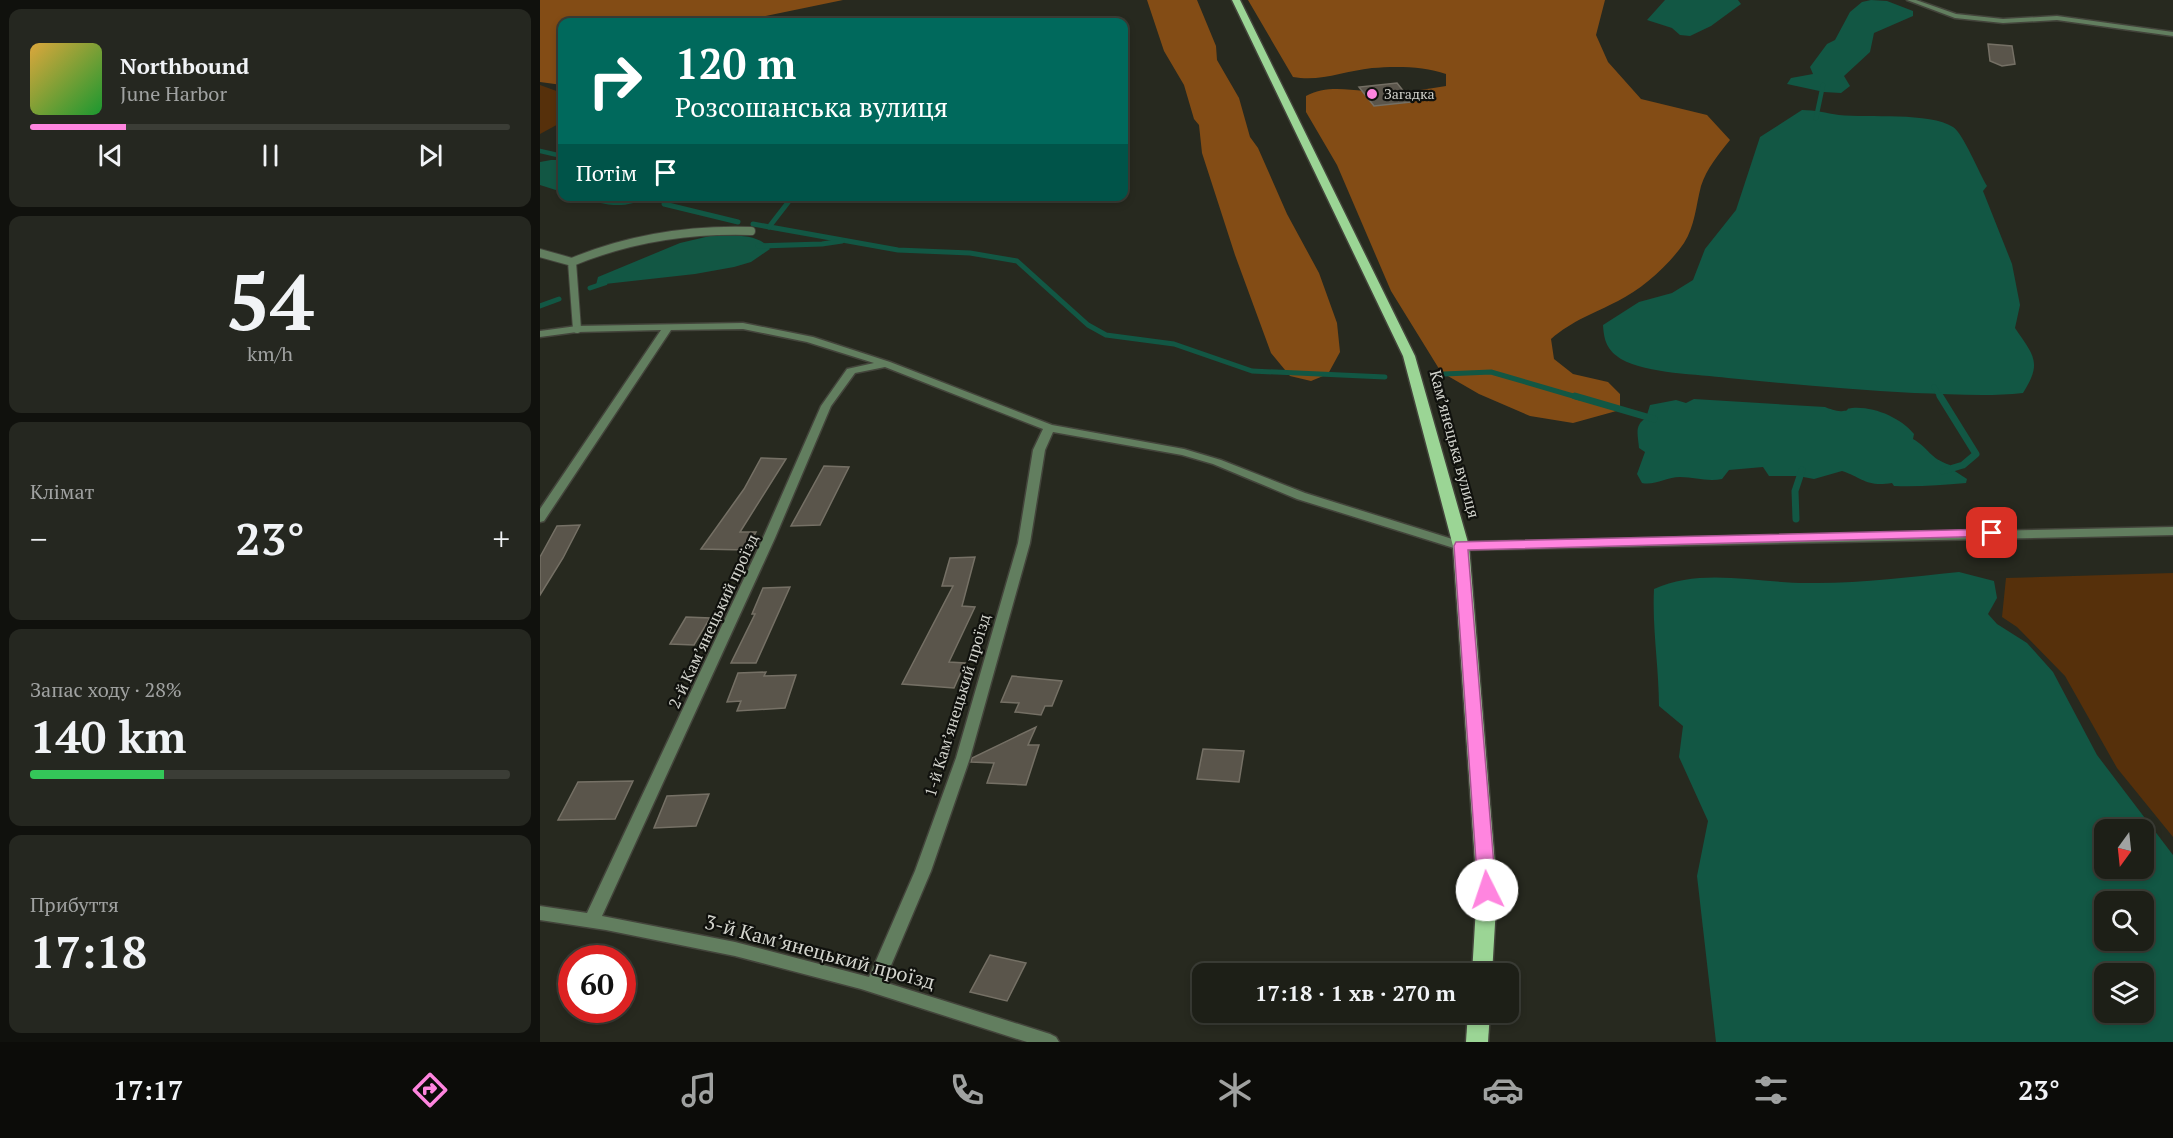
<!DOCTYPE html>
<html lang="uk">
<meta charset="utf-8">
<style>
:root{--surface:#1d1f17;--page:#252720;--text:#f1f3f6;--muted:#a0a2a1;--line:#3b3d36;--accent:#ff85df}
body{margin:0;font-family:"PT Serif",serif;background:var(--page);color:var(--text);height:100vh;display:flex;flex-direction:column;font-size:22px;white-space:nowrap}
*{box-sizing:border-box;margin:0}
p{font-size:20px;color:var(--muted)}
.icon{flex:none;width:33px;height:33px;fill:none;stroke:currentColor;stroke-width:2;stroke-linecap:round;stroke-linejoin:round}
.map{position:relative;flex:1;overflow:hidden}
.drawer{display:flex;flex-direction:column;gap:9px;padding:9px;background:#10110d;width:540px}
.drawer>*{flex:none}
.top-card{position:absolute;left:18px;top:18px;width:570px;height:183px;border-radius:12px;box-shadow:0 3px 9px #0003,0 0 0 2px var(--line);background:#00695c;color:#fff;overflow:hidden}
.needle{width:39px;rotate:195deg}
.buttons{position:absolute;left:1554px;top:819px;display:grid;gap:12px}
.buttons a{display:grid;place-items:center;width:60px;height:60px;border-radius:12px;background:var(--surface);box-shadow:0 3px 9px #0003,0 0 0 2px var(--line);font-size:30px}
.speed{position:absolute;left:18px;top:945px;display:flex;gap:12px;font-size:30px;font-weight:700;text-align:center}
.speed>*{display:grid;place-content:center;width:78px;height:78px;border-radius:50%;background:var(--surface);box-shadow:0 3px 9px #0003,0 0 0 2px var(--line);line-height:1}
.speed .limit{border:9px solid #d22;background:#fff;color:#111}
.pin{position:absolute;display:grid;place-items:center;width:51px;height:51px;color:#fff;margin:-26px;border-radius:12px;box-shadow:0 3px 9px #0006}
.me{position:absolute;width:66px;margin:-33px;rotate:356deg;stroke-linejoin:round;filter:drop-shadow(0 0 4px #0008)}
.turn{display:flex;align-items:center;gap:21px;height:126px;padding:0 18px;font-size:27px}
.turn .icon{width:78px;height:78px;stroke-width:2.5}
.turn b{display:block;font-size:42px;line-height:51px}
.then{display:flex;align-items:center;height:57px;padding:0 18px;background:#0003;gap:12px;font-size:22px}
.big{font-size:45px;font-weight:700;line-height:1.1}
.drawer .card{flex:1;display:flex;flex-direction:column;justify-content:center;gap:9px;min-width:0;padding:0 21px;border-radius:12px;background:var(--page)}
.drawer .dial{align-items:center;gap:0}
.dial b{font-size:78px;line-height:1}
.song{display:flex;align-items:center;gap:18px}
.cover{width:72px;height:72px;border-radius:9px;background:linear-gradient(135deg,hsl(40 70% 55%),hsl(130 70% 35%))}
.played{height:6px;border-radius:3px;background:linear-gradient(90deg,var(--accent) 20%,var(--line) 20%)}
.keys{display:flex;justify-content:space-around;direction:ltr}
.heat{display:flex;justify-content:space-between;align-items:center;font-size:33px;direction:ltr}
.charge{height:9px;border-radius:4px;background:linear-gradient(90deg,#34c759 28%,var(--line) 0)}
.trip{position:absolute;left:652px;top:963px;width:327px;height:60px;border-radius:12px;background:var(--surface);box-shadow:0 3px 9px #0003,0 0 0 2px var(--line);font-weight:700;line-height:60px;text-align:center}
.tab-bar{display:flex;height:96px;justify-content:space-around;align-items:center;background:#0c0c09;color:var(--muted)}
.tab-bar .icon{width:42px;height:42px}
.tab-bar .on{color:var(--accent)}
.tab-bar b{font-size:27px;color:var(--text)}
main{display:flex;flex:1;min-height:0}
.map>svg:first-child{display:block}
.green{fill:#56300b}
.forest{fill:#834c15}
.water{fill:#125744;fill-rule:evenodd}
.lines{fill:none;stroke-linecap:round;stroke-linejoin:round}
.stream-far2{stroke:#125744;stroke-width:4.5}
.stream-far1{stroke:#125744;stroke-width:5}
.stream{stroke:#125744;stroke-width:7}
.building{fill:#5a554b;stroke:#757065;stroke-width:1.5}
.service-casing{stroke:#43443b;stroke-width:10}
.minor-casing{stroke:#43443b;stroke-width:3}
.tertiary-casing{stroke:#43443b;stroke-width:3}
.primary-casing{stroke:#43443b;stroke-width:3}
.service{stroke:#627e5f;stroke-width:8}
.minor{fill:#627e5f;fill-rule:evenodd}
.tertiary{fill:#627e5f;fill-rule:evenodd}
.primary{fill:#9bd595;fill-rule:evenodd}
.route{fill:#ff85df;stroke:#a65691;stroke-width:1.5}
.poi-dot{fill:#ff85df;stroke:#10110d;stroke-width:2}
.labels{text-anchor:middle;stroke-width:4.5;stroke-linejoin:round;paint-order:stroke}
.far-poi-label{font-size:14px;fill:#d3d4cd;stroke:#10110d;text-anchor:start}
.street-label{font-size:16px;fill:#d3d4cd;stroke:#10110d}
.near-street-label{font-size:20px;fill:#d3d4cd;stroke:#10110d}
</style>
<main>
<section class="drawer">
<div class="card">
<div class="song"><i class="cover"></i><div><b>Northbound</b><p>June Harbor</p></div></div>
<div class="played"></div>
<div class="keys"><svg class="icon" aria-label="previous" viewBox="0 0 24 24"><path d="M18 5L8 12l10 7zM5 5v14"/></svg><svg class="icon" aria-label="pause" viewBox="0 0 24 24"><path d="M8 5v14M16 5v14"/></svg><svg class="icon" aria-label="next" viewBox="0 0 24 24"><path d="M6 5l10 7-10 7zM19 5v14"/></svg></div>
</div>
<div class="card dial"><b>54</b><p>km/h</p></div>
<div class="card"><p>Клімат</p>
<div class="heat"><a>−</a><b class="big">23°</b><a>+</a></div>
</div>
<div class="card"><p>Запас ходу · 28%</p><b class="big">140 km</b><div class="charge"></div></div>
<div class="card"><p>Прибуття</p><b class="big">17:18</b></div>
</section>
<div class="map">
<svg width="1633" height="1042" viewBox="0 0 1633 1042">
<rect width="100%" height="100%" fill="#27291f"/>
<g class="green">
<path d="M 0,85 L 22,93 L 22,122 L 0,134 Z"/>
<path d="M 1633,573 L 1633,837 L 1577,768 L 1525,676 L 1477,627 L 1462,617 L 1466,578 Z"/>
</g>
<g class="forest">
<path d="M 0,0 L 303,0 L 196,22 L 22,22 L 22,85 L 0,82 Z"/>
<path d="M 607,0 L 657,0 L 676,46 L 677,60 L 699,98 L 710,137 L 718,148 L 747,214 L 779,273 L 797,323 L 800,352 L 788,374 L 771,381 L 750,376 L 731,353 L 695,255 L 662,153 L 659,125 L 654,119 L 644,85 L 624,51 Z"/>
<path d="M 708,0 L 1065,0 L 1056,35 L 1068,62 L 1101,99 L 1167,115 L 1190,140 C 1178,155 1167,168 1161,186 C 1156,205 1155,226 1144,243 C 1129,265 1102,289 1078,301 C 1053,314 1033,320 1011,339 L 1014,359 L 1033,374 L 1068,382 L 1080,394 L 1080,410 L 1033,423 L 990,416 L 939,394 L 901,372 L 851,291 L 797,165 L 766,112 L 766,96 C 790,82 823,93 850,93 C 869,92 887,89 906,86 L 906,74 C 884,66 855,66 832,68 C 804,71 781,82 753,77 Z"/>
</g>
<g class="water">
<path d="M 1125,0 L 1198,0 L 1201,4 L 1171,26 L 1150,36 L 1140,35 L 1132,28 L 1107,20 Z"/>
<path d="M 1331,0 L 1347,1 L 1373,11 L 1373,16 L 1334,33 L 1330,52 L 1304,76 L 1310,86 L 1301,93 L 1284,92 L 1247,84 L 1251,78 L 1273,74 L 1270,67 L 1287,44 L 1295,40 L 1310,12 L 1322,2 Z"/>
<path d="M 1262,110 C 1275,110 1286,113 1299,115 C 1328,118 1390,112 1413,127 C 1423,133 1439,173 1447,186 L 1443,191 L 1472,264 L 1480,305 L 1475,328 C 1493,355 1503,362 1483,393 C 1447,397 1411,394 1374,393 C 1312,390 1250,384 1188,378 C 1158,374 1108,374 1081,359 C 1067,350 1064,341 1063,325 L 1099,302 L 1132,293 L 1153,280 L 1165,249 L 1196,210 L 1220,137 Z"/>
<path d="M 11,160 L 22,160 L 22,192 L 0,185 L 0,162 Z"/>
<path d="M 37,197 L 107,196 L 107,197 C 83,211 63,204 37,197 Z"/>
<path d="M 197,197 L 325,197 L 301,200 L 237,201 Z"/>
<path d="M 170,236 C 188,236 218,232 230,249 L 211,262 L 194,267 L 155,274 L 56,285 L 58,277 L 140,243 Z"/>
<path d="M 1154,399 L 1285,407 C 1290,409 1298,412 1303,411 C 1312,410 1303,409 1312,408 C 1334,406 1361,418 1374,434 L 1373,439 C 1390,449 1389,458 1410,465 L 1410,468 L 1427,479 L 1426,483 C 1401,485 1379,487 1354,486 L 1352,483 C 1326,487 1323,478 1302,471 L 1274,479 L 1258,476 L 1229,476 L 1223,467 L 1189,470 L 1182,479 C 1167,482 1155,477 1140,477 C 1127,477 1114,486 1102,483 L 1097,474 L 1105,452 L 1099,448 C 1098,435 1094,425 1106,418 L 1110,405 L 1136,400 L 1146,403 Z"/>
<path d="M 1419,572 L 1454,581 L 1457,598 L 1448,614 L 1457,624 L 1487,643 L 1513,672 L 1557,755 L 1633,855 L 1633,1042 L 1176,1042 L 1157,876 L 1168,821 L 1139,757 L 1143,726 L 1119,706 C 1119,667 1112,628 1114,589 C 1162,567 1216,583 1267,583 C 1317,584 1369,577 1419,572 ZM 1564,830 L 1604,830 L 1604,868 L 1564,868 ZM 1564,902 L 1604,902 L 1604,940 L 1564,940 ZM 1564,974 L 1604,974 L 1604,1012 L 1564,1012 Z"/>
</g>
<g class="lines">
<g class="stream-far2">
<path d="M 1276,118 L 1283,85"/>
<path d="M 0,151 L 22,156"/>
</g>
<g class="stream-far1">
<path d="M 132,196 L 124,204 L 198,222"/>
<path d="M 213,224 L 358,250 L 430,253 L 477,261 L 548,325 L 566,335 L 634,344 L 712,371 L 845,377"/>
<path d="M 229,227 L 253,196"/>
<path d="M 218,246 L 282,244 L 302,241"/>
<path d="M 50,288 L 65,283"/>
<path d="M 0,306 L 19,299"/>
<path d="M 904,374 L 951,372 L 1040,398"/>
<path d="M 1394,387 L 1401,398"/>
</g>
<g class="stream">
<path d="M 1035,396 L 1114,419"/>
<path d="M 1400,396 L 1436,454 L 1423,465 L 1403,471"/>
<path d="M 1256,519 L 1255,491 L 1262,470"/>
</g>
</g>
<g class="building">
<path d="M 1448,44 L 1472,46 L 1475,64 L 1462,66 L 1450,61 Z"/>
<path d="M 857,83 L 872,102 L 834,106 L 819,87 Z"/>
<path d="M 221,458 L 246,459 L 200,532 L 216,532 L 206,550 L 161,549 L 204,489 Z"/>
<path d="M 284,466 L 309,467 L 280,525 L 251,526 Z"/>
<path d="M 40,525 L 23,558 L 0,595 L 0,557 L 17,526 Z"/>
<path d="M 435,557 L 422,606 L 435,607 L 409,662 L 425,663 L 414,688 L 362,684 L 413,586 L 402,586 L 410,558 Z"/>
<path d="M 250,587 L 216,663 L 191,663 L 215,614 L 212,614 L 223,588 Z"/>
<path d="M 146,617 L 170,618 L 154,645 L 130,644 Z"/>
<path d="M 226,672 L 224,676 L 256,675 L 245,708 L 197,711 L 201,701 L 187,702 L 198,673 Z"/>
<path d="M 472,676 L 522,681 L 512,706 L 505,706 L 501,715 L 475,712 L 479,703 L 461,702 Z"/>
<path d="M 496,727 L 488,745 L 499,745 L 486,785 L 447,783 L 454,763 L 431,762 L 432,758 Z"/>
<path d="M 663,749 L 704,751 L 699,782 L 657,779 Z"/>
<path d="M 93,781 L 75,819 L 18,820 L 38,782 Z"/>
<path d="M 169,794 L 156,826 L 114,828 L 127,796 Z"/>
<path d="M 450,955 L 486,963 L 467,1001 L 430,992 Z"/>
</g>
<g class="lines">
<g class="service-casing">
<g id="service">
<path d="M 0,253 L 32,262 L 37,329"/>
<path d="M 32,262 C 90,238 148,229 211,231"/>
</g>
</g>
<g class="minor-casing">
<g id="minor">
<path d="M 1367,0 L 1376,0 L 1416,14 L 1463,19 L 1517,16 L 1633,32 L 1633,36 L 1517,20 L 1463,23 L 1415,18 Z"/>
<path d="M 203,323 L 273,337 L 350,362 L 512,425 L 644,449 L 681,460 L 765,493 L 925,543 L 927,546 L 921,550 L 917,549 L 757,499 L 673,464 L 642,455 L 513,432 L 505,450 L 490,543 L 430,758 L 391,871 L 344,982 L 510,1034 L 516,1037 L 519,1042 L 487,1042 L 321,989 L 195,956 L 66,930 L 0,920 L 0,906 L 47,913 L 223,538 L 281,406 L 307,369 L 334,363 L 267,342 L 203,329 L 131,330 L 4,521 L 0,522 L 0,509 L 121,330 L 37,332 L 0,337 L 0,331 L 37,326 ZM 345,367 L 503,429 L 493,450 L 478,543 L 416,758 L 375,871 L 329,977 L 195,942 L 62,916 L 235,538 L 291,406 L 315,373 Z"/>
</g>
</g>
<g class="tertiary-casing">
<path id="tertiary" d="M 1633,527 L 1633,535 L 921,550 L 915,546 L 921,542 Z"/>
</g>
<g class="primary-casing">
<g id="primary">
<path d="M 692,0 L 700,0 L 875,356 L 929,546 L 957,890 L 952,974 L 932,974 L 937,890 L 913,546 L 863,356 Z"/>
<path d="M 928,1012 L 950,1012 L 948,1042 L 926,1042 Z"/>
</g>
</g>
<use href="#service" class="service"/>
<use href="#minor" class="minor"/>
<use href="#tertiary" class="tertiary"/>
<use href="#primary" class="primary"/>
</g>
<path class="route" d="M 1452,529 L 1456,530 L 1456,536 L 928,550 L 956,890 L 953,895 L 947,898 L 940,895 L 938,890 L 914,546 L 916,542 Z"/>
<circle class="poi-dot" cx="832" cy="94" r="6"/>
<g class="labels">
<g class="far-poi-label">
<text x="844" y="99">Загадка</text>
</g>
<g class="street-label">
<text transform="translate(915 444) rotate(75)" y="6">Камʼянецька вулиця</text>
<text transform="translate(173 621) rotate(-65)" y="6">2-й Камʼянецький проїзд</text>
<text transform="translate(417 705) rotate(-73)" y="6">1-й Камʼянецький проїзд</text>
</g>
<g class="near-street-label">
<text transform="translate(280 952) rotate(15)" y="7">3-й Камʼянецький проїзд</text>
</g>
</g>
</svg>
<div class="buttons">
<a><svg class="needle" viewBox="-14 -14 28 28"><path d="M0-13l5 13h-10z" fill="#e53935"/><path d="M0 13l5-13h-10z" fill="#a0a2a1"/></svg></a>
<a><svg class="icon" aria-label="search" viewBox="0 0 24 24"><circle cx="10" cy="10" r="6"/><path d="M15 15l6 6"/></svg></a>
<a><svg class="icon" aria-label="layers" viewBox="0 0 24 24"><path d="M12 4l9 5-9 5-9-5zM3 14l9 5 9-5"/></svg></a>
</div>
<div class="speed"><div class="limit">60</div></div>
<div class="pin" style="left:1452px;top:533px;background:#d93025"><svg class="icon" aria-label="arrive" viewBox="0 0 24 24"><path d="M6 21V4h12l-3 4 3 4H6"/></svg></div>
<svg class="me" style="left:947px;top:890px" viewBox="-20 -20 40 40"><circle r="19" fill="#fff"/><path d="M0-13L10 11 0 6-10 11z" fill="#ff85df"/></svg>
<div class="trip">17:18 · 1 хв · 270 m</div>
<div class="top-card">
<div class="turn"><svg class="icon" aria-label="right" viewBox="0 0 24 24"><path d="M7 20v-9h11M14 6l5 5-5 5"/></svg><div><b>120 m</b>Розсошанська вулиця</div></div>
<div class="then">Потім<svg class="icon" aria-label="arrive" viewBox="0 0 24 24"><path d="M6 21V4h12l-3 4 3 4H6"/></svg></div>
</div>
</div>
</main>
<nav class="tab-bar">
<b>17:17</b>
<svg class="icon on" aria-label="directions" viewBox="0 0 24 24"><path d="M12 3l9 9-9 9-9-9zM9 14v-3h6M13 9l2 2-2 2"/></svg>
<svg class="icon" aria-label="music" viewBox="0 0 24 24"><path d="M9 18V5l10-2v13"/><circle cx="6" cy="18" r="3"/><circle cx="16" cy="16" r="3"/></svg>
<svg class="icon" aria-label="phone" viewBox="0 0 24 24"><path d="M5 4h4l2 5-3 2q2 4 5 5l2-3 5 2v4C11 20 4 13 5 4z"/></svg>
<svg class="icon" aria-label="climate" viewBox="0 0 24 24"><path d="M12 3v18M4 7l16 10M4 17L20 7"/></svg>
<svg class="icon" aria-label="car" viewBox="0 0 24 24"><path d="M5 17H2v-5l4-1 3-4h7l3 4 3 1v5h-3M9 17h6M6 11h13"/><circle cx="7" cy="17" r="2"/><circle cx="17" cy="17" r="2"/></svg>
<svg class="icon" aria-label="filters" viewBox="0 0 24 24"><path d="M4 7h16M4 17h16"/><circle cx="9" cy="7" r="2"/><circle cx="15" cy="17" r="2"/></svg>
<b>23°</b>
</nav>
